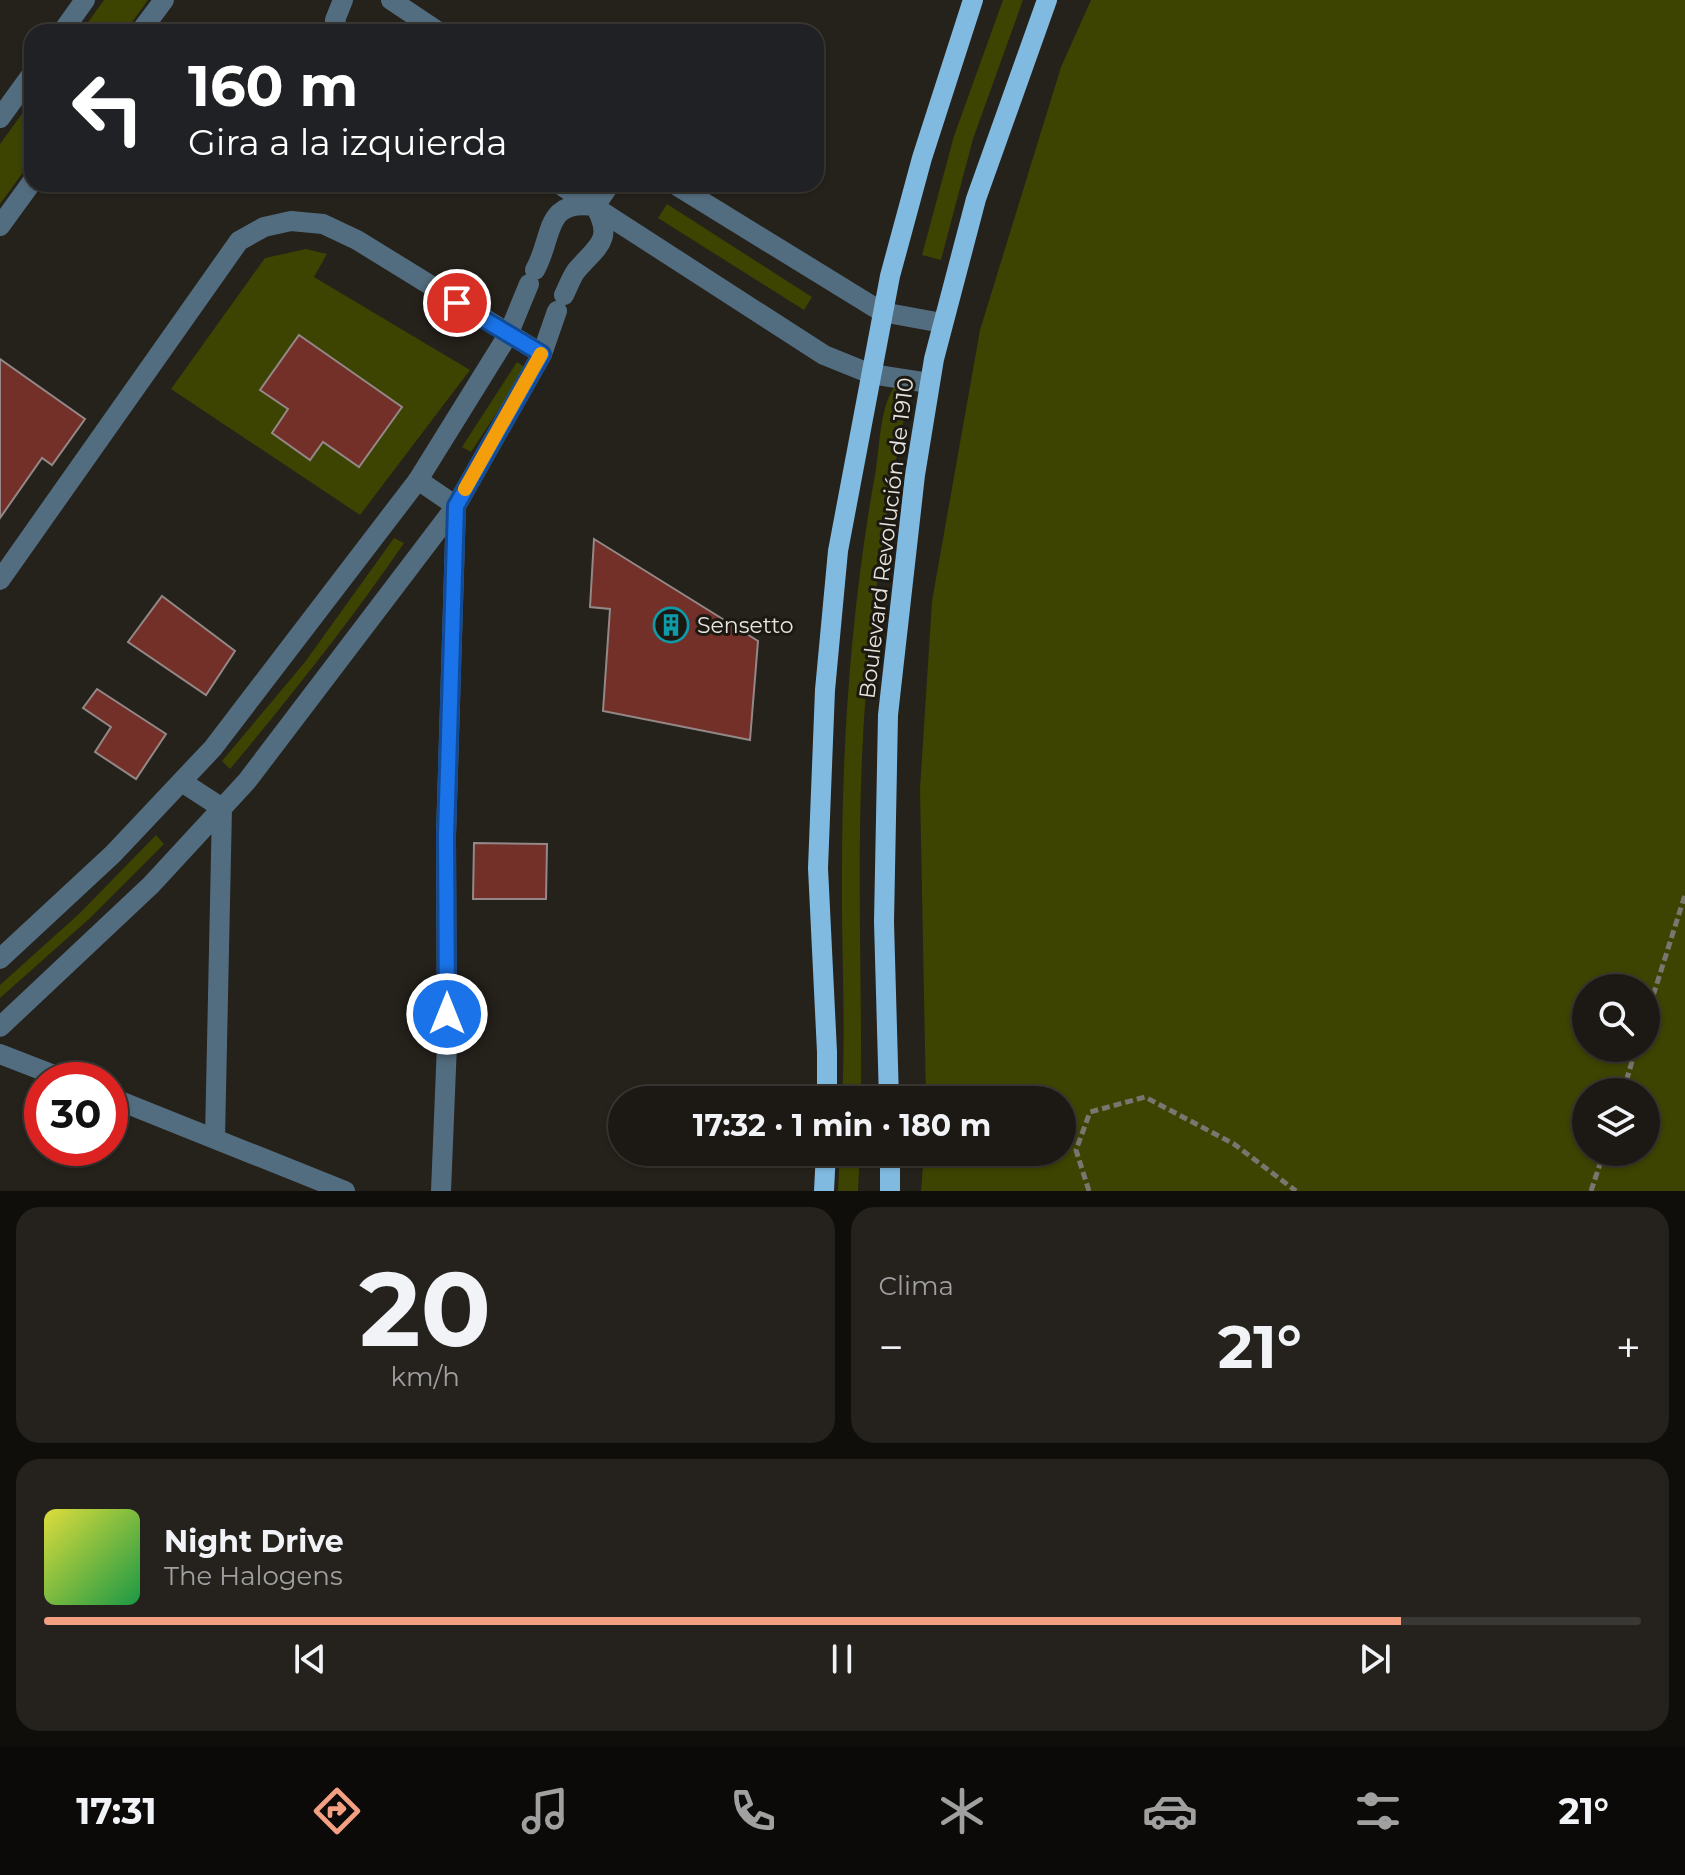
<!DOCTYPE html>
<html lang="es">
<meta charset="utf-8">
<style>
:root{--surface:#1c1914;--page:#25221d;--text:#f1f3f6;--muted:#a0a0a0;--line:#3a3834;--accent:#f39f82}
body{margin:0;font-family:Montserrat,sans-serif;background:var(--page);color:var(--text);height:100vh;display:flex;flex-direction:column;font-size:30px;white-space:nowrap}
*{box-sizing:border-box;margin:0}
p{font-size:26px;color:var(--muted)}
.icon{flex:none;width:44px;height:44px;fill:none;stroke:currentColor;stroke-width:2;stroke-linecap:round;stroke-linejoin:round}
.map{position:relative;height:1191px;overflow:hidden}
.sheet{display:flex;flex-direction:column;gap:16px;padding:16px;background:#0f0e0b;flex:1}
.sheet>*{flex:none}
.guide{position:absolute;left:24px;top:24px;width:800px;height:168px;border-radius:24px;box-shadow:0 2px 6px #0004,0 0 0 2px var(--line);background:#202124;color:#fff;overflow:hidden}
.buttons{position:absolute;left:1572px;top:974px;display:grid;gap:16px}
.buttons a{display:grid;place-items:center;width:88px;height:88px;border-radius:50%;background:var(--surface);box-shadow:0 2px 6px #0004,0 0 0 2px var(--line);font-size:40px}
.speed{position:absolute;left:24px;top:1062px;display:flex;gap:16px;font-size:40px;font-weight:700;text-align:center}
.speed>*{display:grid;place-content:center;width:104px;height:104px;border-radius:50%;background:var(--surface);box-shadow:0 2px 6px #0004,0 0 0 2px var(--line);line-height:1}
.speed .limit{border:12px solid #d22;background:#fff;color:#111}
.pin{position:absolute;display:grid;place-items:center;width:68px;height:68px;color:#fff;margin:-34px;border:4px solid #fff;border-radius:50%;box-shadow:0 2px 8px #0007}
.me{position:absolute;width:88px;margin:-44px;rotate:0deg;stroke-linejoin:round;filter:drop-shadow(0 0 6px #0008)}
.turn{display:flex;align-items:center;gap:28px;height:168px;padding:0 32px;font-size:36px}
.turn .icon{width:104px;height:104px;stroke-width:2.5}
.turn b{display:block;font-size:56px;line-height:68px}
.big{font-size:60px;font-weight:700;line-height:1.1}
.sheet .card{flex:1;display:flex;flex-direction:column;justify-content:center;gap:12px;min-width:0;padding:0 28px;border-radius:24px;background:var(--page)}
.sheet .dial{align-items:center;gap:0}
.dial b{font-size:104px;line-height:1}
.song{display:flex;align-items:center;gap:24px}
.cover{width:96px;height:96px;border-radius:12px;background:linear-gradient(135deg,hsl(60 70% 55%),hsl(140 70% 35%))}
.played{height:8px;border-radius:4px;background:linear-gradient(90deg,var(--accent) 85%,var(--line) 85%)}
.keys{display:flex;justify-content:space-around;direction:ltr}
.heat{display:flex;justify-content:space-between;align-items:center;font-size:44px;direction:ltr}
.sheet .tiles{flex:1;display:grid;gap:16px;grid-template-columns:1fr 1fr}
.card:last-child{grid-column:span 2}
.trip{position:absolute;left:608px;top:1086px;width:468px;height:80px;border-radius:40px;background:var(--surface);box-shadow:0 2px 6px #0004,0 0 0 2px var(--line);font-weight:700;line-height:80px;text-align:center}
.menu{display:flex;height:128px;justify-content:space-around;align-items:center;background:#0b0a08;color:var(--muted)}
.menu .icon{width:56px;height:56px}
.menu .current{color:var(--accent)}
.menu b{font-size:36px;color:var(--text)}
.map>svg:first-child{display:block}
.green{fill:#3d4300;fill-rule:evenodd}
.building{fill:#733029;stroke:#938887;stroke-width:2}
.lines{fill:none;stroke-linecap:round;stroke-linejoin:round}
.path{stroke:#797670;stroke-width:5;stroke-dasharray:8 4;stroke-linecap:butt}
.minor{stroke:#536d80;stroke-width:20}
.major{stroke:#81bae1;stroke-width:20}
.route-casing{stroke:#114b97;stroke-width:20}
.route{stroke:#1a73e8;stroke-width:14}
.slow{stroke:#f59e0b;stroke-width:14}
.labels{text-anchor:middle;stroke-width:6;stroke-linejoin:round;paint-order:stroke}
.street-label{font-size:22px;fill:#e6e4df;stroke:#1c1812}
.poi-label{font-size:22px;fill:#e6e4df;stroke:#1c1812;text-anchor:start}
</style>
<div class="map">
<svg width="1685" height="1191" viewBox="0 0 1685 1191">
<rect width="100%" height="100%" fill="#25211b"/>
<g class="green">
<path d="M 104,0 L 148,0 L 125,32 L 81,32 Z"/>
<path d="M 1003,0 L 1023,0 L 973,139 L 941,260 L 922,255 L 954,136 Z"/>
<path d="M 1091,0 L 1685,0 L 1685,1191 L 921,1191 L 924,1152 L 1062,1152 L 1062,1100 L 926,1100 L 920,789 L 932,601 L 980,330 L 1061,67 ZM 1586,988 L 1646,988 L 1646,1048 L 1586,1048 ZM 1586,1092 L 1646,1092 L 1646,1152 L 1586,1152 Z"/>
<path d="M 32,100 L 32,160 L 0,204 L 0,144 Z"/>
<path d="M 667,204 L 812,297 L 804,310 L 658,218 Z"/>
<path d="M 306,249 L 327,254 L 314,277 L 470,370 L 360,515 L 171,389 L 265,258 Z"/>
<path d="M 517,362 L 526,368 L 471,452 L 462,447 Z"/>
<path d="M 898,382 L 905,383 L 907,403 C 883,521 867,639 862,759 C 857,873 862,986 861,1100 L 842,1100 C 846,1023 841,946 842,869 C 842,736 852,601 876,469 C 880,444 880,402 898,382 Z"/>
<path d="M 394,538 L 404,543 C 350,622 291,696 230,769 L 222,761 L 305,662 Z"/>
<path d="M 156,835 L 164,844 L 89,919 L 0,998 L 0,985 L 80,913 Z"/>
<path d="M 840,1152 L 860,1152 L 858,1191 L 838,1191 Z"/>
</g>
<g class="building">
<path d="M 299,335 L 402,407 L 359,467 L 323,442 L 310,460 L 272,433 L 288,409 L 260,390 Z"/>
<path d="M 0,359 L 85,419 L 52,465 L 42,458 L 0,518 Z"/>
<path d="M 594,539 L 758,641 L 750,740 L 603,711 L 610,609 L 590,607 Z"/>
<path d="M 162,596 L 235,651 L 206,695 L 128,642 Z"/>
<path d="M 97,689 L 166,734 L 136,779 L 95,752 L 111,727 L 83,708 Z"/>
<path d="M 474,843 L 547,844 L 546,899 L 473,899 Z"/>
</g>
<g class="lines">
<g class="path">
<path d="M 1646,1018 L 1685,895"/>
<path d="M 1623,1092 L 1636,1048"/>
<path d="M 1089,1191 L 1076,1150 L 1090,1112 L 1145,1097 L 1234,1144 L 1296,1191"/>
<path d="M 1591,1191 L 1604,1152"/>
</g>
<g class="minor">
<path d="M 391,0 L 439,32"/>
<path d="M 62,32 L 85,0"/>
<path d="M 140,32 L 164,0"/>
<path d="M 338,32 L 335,20 L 343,0"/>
<path d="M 0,118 L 32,74"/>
<path d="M 559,184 L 824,355 L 871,374 L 929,383"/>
<path d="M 674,184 L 882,312 L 942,323"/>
<path d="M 595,206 L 610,184"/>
<path d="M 0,226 L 32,182"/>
<path d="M 535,270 C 554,236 543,199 595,206 C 615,241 596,247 576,271 C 571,278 568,287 564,295"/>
<path d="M 418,480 L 456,506 L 446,836 L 447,1044 L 441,1191"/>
<path d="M 0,580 L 239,241 L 264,227 L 291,221 L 323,224 L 357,240 L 542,354"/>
<path d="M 182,782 L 222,808 L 215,1138"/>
<path d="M 0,959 L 113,854 L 213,748 L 418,480 L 508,335 L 529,284"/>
<path d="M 0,1027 L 151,885 L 247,781 L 456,506 L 542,354 L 557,311"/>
<path d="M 0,1054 L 67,1080"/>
<path d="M 110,1097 L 345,1191"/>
</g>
<g class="major">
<path d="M 827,1100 L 827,1052 L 818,868 L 825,690 L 838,551 L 890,276 L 922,158 L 973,0"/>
<path d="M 889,1100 L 884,922 L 888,715 L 915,475 L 934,359 L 976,199 L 1047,0"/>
<path d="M 890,1152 L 890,1191"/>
<path d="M 824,1191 L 826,1152"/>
</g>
</g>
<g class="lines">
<g class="route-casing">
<path id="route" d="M 447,1014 L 446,836 L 456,506 L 542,354 L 457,303"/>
</g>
<use href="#route" class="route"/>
<path class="slow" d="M 465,489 L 541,354"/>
</g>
<defs>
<g id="building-ring" transform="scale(1.8)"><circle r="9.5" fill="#1c1812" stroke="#0f9aa8" stroke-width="1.5"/><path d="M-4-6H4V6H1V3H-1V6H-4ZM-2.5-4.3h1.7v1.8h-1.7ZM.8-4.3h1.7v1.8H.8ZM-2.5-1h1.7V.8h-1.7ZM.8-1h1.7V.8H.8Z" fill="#0f9aa8"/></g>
</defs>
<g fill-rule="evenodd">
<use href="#building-ring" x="671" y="625"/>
</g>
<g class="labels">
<g class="street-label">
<text transform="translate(886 538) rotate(-83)" y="8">Boulevard Revolución de 1910</text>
</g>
<g class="poi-label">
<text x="697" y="633">Sensetto</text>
</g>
</g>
</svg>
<div class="buttons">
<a><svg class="icon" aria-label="search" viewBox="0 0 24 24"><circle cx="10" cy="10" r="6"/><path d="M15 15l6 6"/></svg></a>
<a><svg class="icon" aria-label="layers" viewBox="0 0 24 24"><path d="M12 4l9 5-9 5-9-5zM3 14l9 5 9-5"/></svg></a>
</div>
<div class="speed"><div class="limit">30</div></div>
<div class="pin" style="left:457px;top:303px;background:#d93025"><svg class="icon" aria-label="arrive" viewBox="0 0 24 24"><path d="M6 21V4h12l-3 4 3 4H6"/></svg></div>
<svg class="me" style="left:447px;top:1014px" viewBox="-20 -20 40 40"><circle r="17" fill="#1a73e8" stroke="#fff" stroke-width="3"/><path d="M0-11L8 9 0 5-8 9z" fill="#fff"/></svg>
<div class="trip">17:32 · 1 min · 180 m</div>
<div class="guide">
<div class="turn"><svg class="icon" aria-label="left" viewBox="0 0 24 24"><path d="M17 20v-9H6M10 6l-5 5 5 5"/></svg><div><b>160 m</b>Gira a la izquierda</div></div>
</div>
</div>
<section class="sheet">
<div class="tiles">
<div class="card dial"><b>20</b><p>km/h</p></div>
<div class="card"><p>Clima</p>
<div class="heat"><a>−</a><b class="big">21°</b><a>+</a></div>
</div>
<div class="card">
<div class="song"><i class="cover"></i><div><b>Night Drive</b><p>The Halogens</p></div></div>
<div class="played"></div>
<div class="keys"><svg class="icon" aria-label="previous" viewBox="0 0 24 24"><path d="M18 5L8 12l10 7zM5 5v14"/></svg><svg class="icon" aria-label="pause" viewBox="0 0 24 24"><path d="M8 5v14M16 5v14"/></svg><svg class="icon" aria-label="next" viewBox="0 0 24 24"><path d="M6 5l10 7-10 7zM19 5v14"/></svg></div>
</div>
</div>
</section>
<nav class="menu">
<b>17:31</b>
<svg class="icon current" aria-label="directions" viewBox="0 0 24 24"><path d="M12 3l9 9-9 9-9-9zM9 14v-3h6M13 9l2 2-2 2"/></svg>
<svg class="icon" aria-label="music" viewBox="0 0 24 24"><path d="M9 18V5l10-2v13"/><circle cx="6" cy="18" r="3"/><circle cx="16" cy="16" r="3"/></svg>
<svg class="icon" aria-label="phone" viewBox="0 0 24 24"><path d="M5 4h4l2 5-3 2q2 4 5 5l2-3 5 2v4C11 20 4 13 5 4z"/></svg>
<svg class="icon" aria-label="climate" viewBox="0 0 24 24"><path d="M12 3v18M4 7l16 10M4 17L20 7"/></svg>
<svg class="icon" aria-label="car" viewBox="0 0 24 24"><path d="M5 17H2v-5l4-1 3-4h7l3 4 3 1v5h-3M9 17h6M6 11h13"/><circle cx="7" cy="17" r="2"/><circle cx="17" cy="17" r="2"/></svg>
<svg class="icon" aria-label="filters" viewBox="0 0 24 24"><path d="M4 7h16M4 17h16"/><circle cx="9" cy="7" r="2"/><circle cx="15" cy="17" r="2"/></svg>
<b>21°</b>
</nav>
